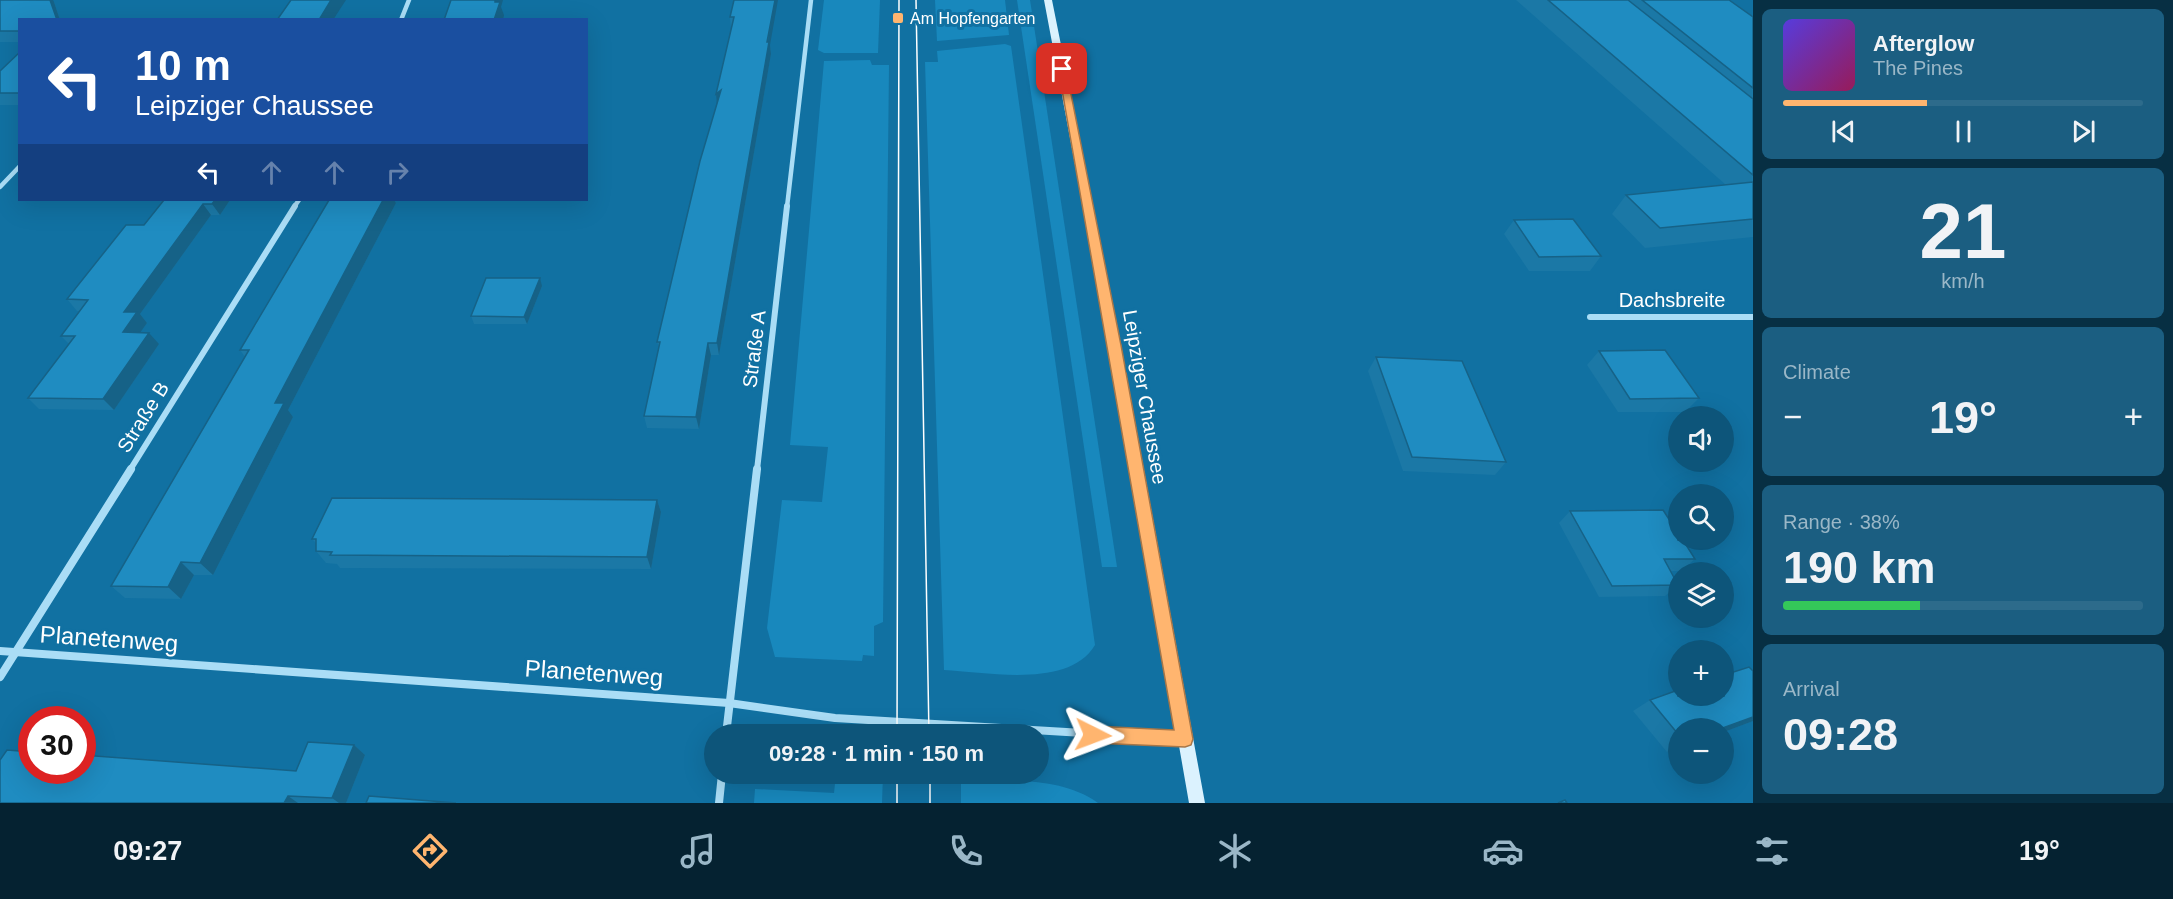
<!DOCTYPE html>
<meta charset="utf-8">
<style>
:root{--surface:#0d557a;--page:#1b5e81;--text:#f1f3f6;--muted:#9ab7c7;--line:#2d6b8b;--accent:#ffb56f}
body{margin:0;font-family:Helvetica,sans-serif;background:var(--page);color:var(--text);height:100vh;display:flex;flex-direction:column;font-size:22px;white-space:nowrap}
*{box-sizing:border-box;margin:0}
p{font-size:20px;color:var(--muted)}
.icon{flex:none;width:33px;height:33px;fill:none;stroke:currentColor;stroke-width:2;stroke-linecap:round;stroke-linejoin:round}
.map{position:relative;flex:1;overflow:hidden}
.details{display:flex;flex-direction:column;gap:9px;padding:9px;background:#072f43;width:420px}
.details>*{flex:none}
.top-card{position:absolute;left:18px;top:18px;width:570px;height:183px;border-radius:0px;box-shadow:0 6px 24px #0002;background:#1a4fa0;color:#fff;overflow:hidden}
.buttons{position:absolute;left:1668px;top:406px;display:grid;gap:12px}
.buttons a{display:grid;place-items:center;width:66px;height:66px;border-radius:50%;background:var(--surface);box-shadow:0 6px 24px #0002;font-size:30px}
.speed{position:absolute;left:18px;top:706px;display:flex;gap:12px;font-size:30px;font-weight:700;text-align:center}
.speed>*{display:grid;place-content:center;width:78px;height:78px;border-radius:50%;background:var(--surface);box-shadow:0 6px 24px #0002;line-height:1}
.speed .limit{border:9px solid #d22;background:#fff;color:#111}
.pin{position:absolute;display:grid;place-items:center;width:51px;height:51px;color:#fff;margin:-26px;border-radius:12px;box-shadow:0 3px 9px #0006}
.me{position:absolute;width:66px;margin:-33px;rotate:93deg;stroke-linejoin:round;filter:drop-shadow(0 0 4px #0008)}
.turn{display:flex;align-items:center;gap:21px;height:126px;padding:0 18px;font-size:27px}
.turn .icon{width:78px;height:78px;stroke-width:2.5}
.turn b{display:block;font-size:42px;line-height:51px}
.lanes{display:flex;align-items:center;height:57px;padding:0 18px;background:#0003;justify-content:center;gap:30px;direction:ltr}
.lanes .off{opacity:.35}
.big{font-size:45px;font-weight:700;line-height:1.1}
.details .tile{flex:1;display:flex;flex-direction:column;justify-content:center;gap:9px;min-width:0;padding:0 21px;border-radius:9px;background:var(--page)}
.details .dial{align-items:center;gap:0}
.dial b{font-size:78px;line-height:1}
.song{display:flex;align-items:center;gap:18px}
.cover{width:72px;height:72px;border-radius:9px;background:linear-gradient(135deg,hsl(250 70% 55%),hsl(330 70% 35%))}
.played{height:6px;border-radius:3px;background:linear-gradient(90deg,var(--accent) 40%,var(--line) 40%)}
.keys{display:flex;justify-content:space-around;direction:ltr}
.heat{display:flex;justify-content:space-between;align-items:center;font-size:33px;direction:ltr}
.charge{height:9px;border-radius:4px;background:linear-gradient(90deg,#34c759 38%,var(--line) 0)}
.trip{position:absolute;left:704px;top:724px;width:345px;height:60px;border-radius:30px;background:var(--surface);box-shadow:0 6px 24px #0002;font-weight:700;line-height:60px;text-align:center}
.dock{display:flex;height:96px;justify-content:space-around;align-items:center;background:#052231;color:var(--muted)}
.dock .icon{width:42px;height:42px}
.dock .selected{color:var(--accent)}
.dock b{font-size:27px;color:var(--text)}
main{display:flex;flex:1;min-height:0}
.map>svg:first-child{display:block}
.green{fill:#1888bd}
.lines{fill:none;stroke-linecap:round;stroke-linejoin:round}
.street-far2{stroke:#aaddf6;stroke-width:4.5}
.street-far1{stroke:#aaddf6;stroke-width:6}
.street{stroke:#aaddf6;stroke-width:8}
.secondary{fill:#dbf2fe;fill-rule:evenodd}
.tram{stroke:#fff;stroke-width:1.5}
.wall{fill:#1b78a6}
.shaded-wall{fill:#166287}
.building{fill:#1f8cc1;stroke:#166287;stroke-width:1.5}
.route{fill:#ffb56f;stroke:#a67648;stroke-width:1.5}
.poi-dot{fill:#ffb56f;stroke:#1171a2;stroke-width:2}
.labels{text-anchor:middle;stroke-width:6;stroke-linejoin:round;paint-order:stroke}
.far-poi-label{font-size:16px;fill:#fff;stroke:#1171a2;text-anchor:start}
.street-label{font-size:20px;fill:#fff;stroke:#1171a2}
.near-street-label{font-size:24px;fill:#fff;stroke:#1171a2}
</style>
<main>
<div class="map">
<svg width="1753" height="803" viewBox="0 0 1753 803">
<rect width="100%" height="100%" fill="#1171a2"/>
<g class="green">
<path d="M 824,0 L 880,0 L 878,53 L 824,53 L 818,50 Z"/>
<path d="M 935,0 L 1005,0 L 1009,35 L 937,41 Z"/>
<path d="M 1017,0 L 1030,0 L 1117,567 L 1102,567 Z"/>
<path d="M 1005,44 L 1011,46 L 1095,645 C 1069,689 987,672 944,670 L 925,62 L 938,62 L 937,51 Z"/>
<path d="M 870,60 L 872,65 L 889,65 L 883,622 L 874,626 L 874,656 L 863,655 L 862,661 L 775,657 L 767,628 L 782,500 L 822,502 L 828,447 L 790,445 L 824,61 Z"/>
<path d="M 836,774 L 883,774 L 882,803 L 754,803 L 755,789 L 834,793 Z"/>
<path d="M 961,781 C 1007,782 1059,775 1098,803 L 961,803 Z"/>
</g>
<g class="lines">
<g class="street-far2">
<path d="M 401,20 L 409,0"/>
<path d="M 0,187 L 20,166"/>
<path d="M 294,207 L 299,200"/>
<path d="M 787,207 L 811,0"/>
</g>
<g class="street-far1">
<path d="M 1590,317 L 1753,317"/>
<path d="M 130,470 L 295,206"/>
<path d="M 757,470 L 787,206"/>
</g>
<g class="street">
<path d="M 0,651 L 729,703 L 835,718 L 1184,739"/>
<path d="M 0,677 L 131,469"/>
<path d="M 726,735 L 757,469"/>
<path d="M 719,803 L 722,774"/>
</g>
<path class="secondary" d="M 1044,0 L 1052,0 L 1121,345 L 1205,803 L 1189,803 L 1109,345 Z"/>
<g class="tram">
<path d="M 916,0 L 929,735"/>
<path d="M 897,735 L 899,0"/>
<path d="M 897,774 L 897,803"/>
<path d="M 930,774 L 930,803"/>
</g>
</g>
<g class="wall">
<path d="M 0,0 L 54,2 L 60,20 L 20,20 L 20,42 L 0,42 Z"/>
<path d="M 734,0 L 770,45 L 771,54 L 719,355 L 711,355 L 699,429 L 647,428 L 644,416 L 659,347 L 657,342 L 717,103 L 716,94 L 731,29 L 730,17 Z"/>
<path d="M 1516,0 L 1729,0 L 1753,17 L 1753,237 L 1645,248 L 1612,214 L 1626,195 L 1726,185 Z"/>
<path d="M 20,52 L 20,105 L 0,105 L 0,71 Z"/>
<path d="M 164,200 L 230,200 L 220,215 L 211,215 L 140,314 L 147,323 L 140,332 L 159,344 L 114,410 L 39,409 L 28,398 L 69,344 L 61,336 L 80,311 L 77,311 L 67,299 L 144,225 Z"/>
<path d="M 329,200 L 394,200 L 396,203 L 288,410 L 293,417 L 213,575 L 194,575 L 181,599 L 125,598 L 111,586 L 245,357 L 240,350 Z"/>
<path d="M 1514,220 L 1601,256 L 1590,271 L 1529,271 L 1504,234 Z"/>
<path d="M 542,286 L 527,324 L 474,324 L 471,316 Z"/>
<path d="M 1599,351 L 1699,398 L 1685,412 L 1618,412 L 1587,365 Z"/>
<path d="M 1376,357 L 1506,462 L 1495,475 L 1403,471 L 1368,371 Z"/>
<path d="M 657,500 L 661,512 L 651,569 L 340,568 L 337,564 L 326,563 L 316,551 L 316,543 L 312,539 Z"/>
<path d="M 1570,511 L 1695,559 L 1681,571 L 1671,571 L 1678,585 L 1665,596 L 1599,597 L 1559,523 Z"/>
<path d="M 1650,700 L 1753,721 L 1724,732 L 1724,729 L 1678,729 L 1678,748 L 1667,752 L 1633,711 Z"/>
<path d="M 354,745 L 365,755 L 346,803 L 0,803 L 296,771 Z"/>
</g>
<g class="shaded-wall">
<path d="M 50,0 L 53,0 L 54,2 L 60,20 L 57,20 Z"/>
<path d="M 331,0 L 346,0 L 333,20 L 319,20 Z"/>
<path d="M 495,0 L 503,0 L 501,7 L 504,15 L 503,20 L 494,20 Z"/>
<path d="M 775,0 L 778,0 L 770,45 L 771,54 L 719,355 L 717,343 Z"/>
<path d="M 721,90 L 717,106 L 716,94 Z"/>
<path d="M 215,200 L 230,200 L 220,215 L 212,204 Z"/>
<path d="M 383,200 L 394,200 L 396,203 L 288,410 L 293,417 L 213,575 L 200,563 L 275,403 Z"/>
<path d="M 203,204 L 211,215 L 140,314 L 147,323 L 132,344 L 123,332 L 124,312 Z"/>
<path d="M 540,278 L 542,286 L 527,324 L 524,317 Z"/>
<path d="M 149,333 L 159,344 L 114,410 L 103,399 Z"/>
<path d="M 708,343 L 711,355 L 699,429 L 696,417 Z"/>
<path d="M 657,500 L 661,512 L 651,569 L 647,557 Z"/>
<path d="M 181,562 L 194,575 L 181,599 L 168,587 Z"/>
<path d="M 1753,717 L 1753,721 L 1724,732 L 1724,729 L 1720,729 Z"/>
<path d="M 354,745 L 365,755 L 346,803 L 339,803 L 332,798 Z"/>
<path d="M 1678,745 L 1678,748 L 1667,752 Z"/>
<path d="M 288,796 L 298,803 L 284,803 Z"/>
</g>
<g class="building">
<path d="M 0,0 L 50,0 L 57,20 L 20,20 L 20,31 L 0,31 Z"/>
<path d="M 291,0 L 331,0 L 319,20 L 277,20 Z"/>
<path d="M 451,0 L 495,0 L 495,2 L 500,2 L 494,20 L 444,20 Z"/>
<path d="M 734,0 L 775,0 L 767,42 L 769,42 L 717,343 L 708,343 L 696,417 L 644,416 L 660,342 L 657,342 L 700,161 L 721,90 L 716,94 L 734,17 L 730,17 Z"/>
<path d="M 1548,0 L 1628,0 L 1753,99 L 1753,175 Z"/>
<path d="M 1642,0 L 1729,0 L 1753,17 L 1753,88 Z"/>
<path d="M 20,52 L 20,93 L 0,93 L 0,71 Z"/>
<path d="M 1753,182 L 1753,219 L 1660,228 L 1626,195 Z"/>
<path d="M 164,200 L 215,200 L 212,204 L 203,204 L 124,312 L 137,312 L 123,332 L 149,333 L 103,399 L 28,398 L 75,336 L 61,336 L 88,300 L 67,299 L 126,225 L 144,225 Z"/>
<path d="M 329,200 L 383,200 L 275,403 L 284,403 L 200,563 L 181,562 L 168,587 L 111,586 L 249,350 L 240,350 Z"/>
<path d="M 1573,219 L 1601,256 L 1539,257 L 1514,220 Z"/>
<path d="M 486,278 L 540,278 L 524,317 L 471,316 Z"/>
<path d="M 1665,350 L 1699,398 L 1630,399 L 1599,351 Z"/>
<path d="M 1376,357 L 1462,361 L 1506,462 L 1412,457 Z"/>
<path d="M 332,498 L 657,500 L 647,557 L 330,555 L 332,552 L 316,551 L 316,539 L 312,539 Z"/>
<path d="M 1663,510 L 1678,533 L 1678,540 L 1683,540 L 1695,559 L 1664,559 L 1678,585 L 1612,586 L 1570,511 Z"/>
<path d="M 1749,667 L 1753,671 L 1753,717 L 1720,729 L 1678,729 L 1678,734 L 1650,700 L 1678,690 L 1678,696 L 1724,696 L 1724,675 Z"/>
<path d="M 308,742 L 354,745 L 332,798 L 288,796 L 284,803 L 0,803 L 0,760 L 7,750 L 32,752 L 32,771 L 82,771 L 82,755 L 296,771 Z"/>
<path d="M 369,796 L 456,803 L 366,803 Z"/>
<path d="M 1565,800 L 1567,803 L 1558,803 Z"/>
</g>
<path class="route" d="M 1058,67 L 1066,69 L 1121,345 L 1193,739 L 1191,745 L 1185,747 L 1093,743 L 1087,741 L 1084,735 L 1087,729 L 1093,726 L 1174,730 Z"/>
<rect class="poi-dot" x="892" y="12" width="12" height="12" rx="3"/>
<g class="labels">
<g class="far-poi-label">
<text x="910" y="24">Am Hopfengarten</text>
</g>
<g class="street-label">
<text x="1672" y="307">Dachsbreite</text>
<text transform="translate(754 349) rotate(-83)" y="7">Straße A</text>
<text transform="translate(1145 397) rotate(80)" y="7">Leipziger Chaussee</text>
<text transform="translate(143 417) rotate(-58)" y="7">Straße B</text>
</g>
<g class="near-street-label">
<text transform="translate(109 639) rotate(4)" y="8">Planetenweg</text>
<text transform="translate(594 673) rotate(4)" y="8">Planetenweg</text>
</g>
</g>
</svg>
<div class="buttons">
<a><svg class="icon" aria-label="sound" viewBox="0 0 24 24"><path d="M4 9h4l5-4v14l-5-4H4zM17 9q2 3 0 6"/></svg></a>
<a><svg class="icon" aria-label="search" viewBox="0 0 24 24"><circle cx="10" cy="10" r="6"/><path d="M15 15l6 6"/></svg></a>
<a><svg class="icon" aria-label="layers" viewBox="0 0 24 24"><path d="M12 4l9 5-9 5-9-5zM3 14l9 5 9-5"/></svg></a>
<a>+</a>
<a>−</a>
</div>
<div class="speed"><div class="limit">30</div></div>
<div class="pin" style="left:1062px;top:69px;background:#d93025"><svg class="icon" aria-label="arrive" viewBox="0 0 24 24"><path d="M6 21V4h12l-3 4 3 4H6"/></svg></div>
<svg class="me" style="left:1093px;top:735px" viewBox="-20 -20 40 40"><path d="M0-17L14 15 0 8-14 15z" fill="#ffb56f" stroke="#fff" stroke-width="4"/></svg>
<div class="trip">09:28 · 1 min · 150 m</div>
<div class="top-card">
<div class="turn"><svg class="icon" aria-label="left" viewBox="0 0 24 24"><path d="M17 20v-9H6M10 6l-5 5 5 5"/></svg><div><b>10 m</b>Leipziger Chaussee</div></div>
<div class="lanes"><svg class="icon" aria-label="left" viewBox="0 0 24 24"><path d="M17 20v-9H6M10 6l-5 5 5 5"/></svg><svg class="icon off" aria-label="ahead" viewBox="0 0 24 24"><path d="M12 20V5M6 11l6-6 6 6"/></svg><svg class="icon off" aria-label="ahead" viewBox="0 0 24 24"><path d="M12 20V5M6 11l6-6 6 6"/></svg><svg class="icon off" aria-label="right" viewBox="0 0 24 24"><path d="M7 20v-9h11M14 6l5 5-5 5"/></svg></div>
</div>
</div>
<section class="details">
<div class="tile">
<div class="song"><i class="cover"></i><div><b>Afterglow</b><p>The Pines</p></div></div>
<div class="played"></div>
<div class="keys"><svg class="icon" aria-label="previous" viewBox="0 0 24 24"><path d="M18 5L8 12l10 7zM5 5v14"/></svg><svg class="icon" aria-label="pause" viewBox="0 0 24 24"><path d="M8 5v14M16 5v14"/></svg><svg class="icon" aria-label="next" viewBox="0 0 24 24"><path d="M6 5l10 7-10 7zM19 5v14"/></svg></div>
</div>
<div class="tile dial"><b>21</b><p>km/h</p></div>
<div class="tile"><p>Climate</p>
<div class="heat"><a>−</a><b class="big">19°</b><a>+</a></div>
</div>
<div class="tile"><p>Range · 38%</p><b class="big">190 km</b><div class="charge"></div></div>
<div class="tile"><p>Arrival</p><b class="big">09:28</b></div>
</section>
</main>
<nav class="dock">
<b>09:27</b>
<svg class="icon selected" aria-label="directions" viewBox="0 0 24 24"><path d="M12 3l9 9-9 9-9-9zM9 14v-3h6M13 9l2 2-2 2"/></svg>
<svg class="icon" aria-label="music" viewBox="0 0 24 24"><path d="M9 18V5l10-2v13"/><circle cx="6" cy="18" r="3"/><circle cx="16" cy="16" r="3"/></svg>
<svg class="icon" aria-label="phone" viewBox="0 0 24 24"><path d="M5 4h4l2 5-3 2q2 4 5 5l2-3 5 2v4C11 20 4 13 5 4z"/></svg>
<svg class="icon" aria-label="climate" viewBox="0 0 24 24"><path d="M12 3v18M4 7l16 10M4 17L20 7"/></svg>
<svg class="icon" aria-label="car" viewBox="0 0 24 24"><path d="M5 17H2v-5l4-1 3-4h7l3 4 3 1v5h-3M9 17h6M6 11h13"/><circle cx="7" cy="17" r="2"/><circle cx="17" cy="17" r="2"/></svg>
<svg class="icon" aria-label="filters" viewBox="0 0 24 24"><path d="M4 7h16M4 17h16"/><circle cx="9" cy="7" r="2"/><circle cx="15" cy="17" r="2"/></svg>
<b>19°</b>
</nav>
